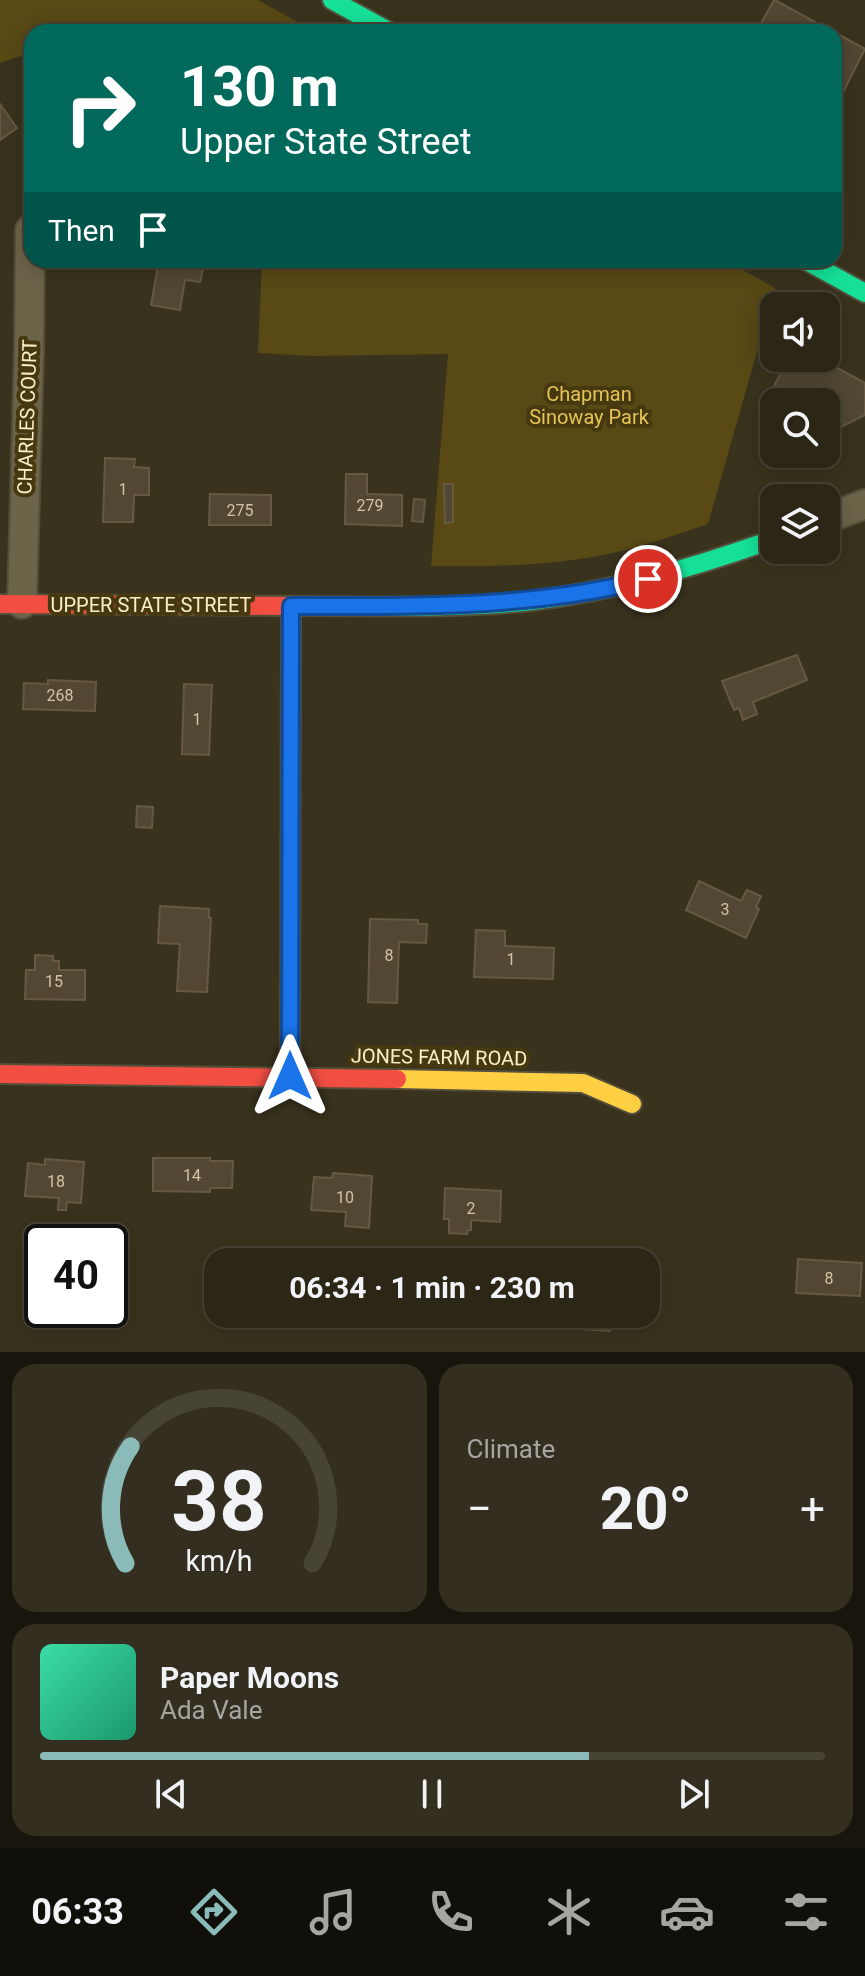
<!DOCTYPE html>
<meta charset="utf-8">
<style>
:root{--surface:#2b2616;--page:#332e1f;--text:#f1f3f6;--muted:#a6a5a1;--line:#474335;--accent:#8bbbb9}
body{margin:0;font-family:Roboto,sans-serif;background:var(--page);color:var(--text);height:100vh;display:flex;flex-direction:column;font-size:30px;white-space:nowrap}
*{box-sizing:border-box;margin:0}
p{font-size:26px;color:var(--muted)}
.icon{flex:none;width:44px;height:44px;fill:none;stroke:currentColor;stroke-width:2;stroke-linecap:round;stroke-linejoin:round}
.map{position:relative;height:1352px;overflow:hidden}
.details{display:flex;flex-direction:column;gap:12px;padding:12px;background:#18150c;flex:1}
.details>*{flex:none}
.banner{position:absolute;left:24px;top:24px;width:818px;height:244px;border-radius:24px;box-shadow:0 4px 20px #0003,0 0 0 2px var(--line);background:#00695c;color:#fff;overflow:hidden}
.fabs{position:absolute;left:760px;top:292px;display:grid;gap:16px}
.fabs a{display:grid;place-items:center;width:80px;height:80px;border-radius:16px;background:var(--surface);box-shadow:0 4px 20px #0003,0 0 0 2px var(--line);font-size:40px}
.speed{position:absolute;left:24px;top:1224px;display:flex;gap:16px;font-size:40px;font-weight:700;text-align:center}
.speed>*{display:grid;place-content:center;width:104px;height:104px;border-radius:50%;background:var(--surface);box-shadow:0 4px 20px #0003,0 0 0 2px var(--line);line-height:1}
.speed .limit{border:4px solid #111;border-radius:12px;background:#fff;color:#111}
.pin{position:absolute;display:grid;place-items:center;width:68px;height:68px;color:#fff;margin:-34px;border:4px solid #fff;border-radius:50%;box-shadow:0 2px 8px #0007}
.me{position:absolute;width:88px;margin:-44px;rotate:0deg;stroke-linejoin:round;filter:drop-shadow(0 0 6px #0008)}
.turn{display:flex;align-items:center;gap:28px;height:168px;padding:0 24px;font-size:36px}
.turn .icon{width:104px;height:104px;stroke-width:2.5}
.turn b{display:block;font-size:56px;line-height:68px}
.then{display:flex;align-items:center;height:76px;padding:0 24px;background:#0003;gap:16px;font-size:30px}
.big{font-size:60px;font-weight:700;line-height:1.1}
.details .tile{flex:1;display:flex;flex-direction:column;justify-content:center;gap:12px;min-width:0;padding:0 28px;border-radius:24px;background:var(--page)}
.details .dial{align-items:center;gap:0}
.dial svg{height:208px;overflow:visible;fill:none;stroke:var(--line);stroke-width:7;stroke-linecap:round;text-anchor:middle}
.dial text{fill:var(--text);stroke:none}
.song{display:flex;align-items:center;gap:24px}
.cover{width:96px;height:96px;border-radius:12px;background:linear-gradient(135deg,hsl(160 70% 55%),hsl(160 70% 35%))}
.played{height:8px;border-radius:4px;background:linear-gradient(90deg,var(--accent) 70%,var(--line) 70%)}
.keys{display:flex;justify-content:space-around;direction:ltr}
.heat{display:flex;justify-content:space-between;align-items:center;font-size:44px;direction:ltr}
.details .tiles{flex:1;display:grid;gap:12px;grid-template-columns:1fr 1fr}
.tile:last-child{grid-column:span 2}
.trip{position:absolute;left:204px;top:1248px;width:456px;height:80px;border-radius:24px;background:var(--surface);box-shadow:0 4px 20px #0003,0 0 0 2px var(--line);font-weight:700;line-height:80px;text-align:center}
.menu{display:flex;height:128px;justify-content:space-around;align-items:center;background:#110f09;color:var(--muted)}
.menu .icon{width:56px;height:56px}
.menu .on{color:var(--accent)}
.menu b{font-size:36px;color:var(--text)}
.map>svg:first-child{display:block}
.green{fill:#584915}
.building{fill:#514733;stroke:#655941;stroke-width:2}
.lines{fill:none;stroke-linecap:round;stroke-linejoin:round}
.street-casing{stroke:#544e3b;stroke-width:32}
.fast-casing{stroke:#544e3b;stroke-width:22}
.slow-casing{stroke:#544e3b;stroke-width:22}
.jam-casing{stroke:#544e3b;stroke-width:22}
.street{stroke:#6c6449;stroke-width:28}
.fast{stroke:#16e098;stroke-width:18}
.slow{stroke:#ffcf43;stroke-width:18}
.jam{stroke:#f24e42;stroke-width:18}
.route-casing{stroke:#114b97;stroke-width:20}
.route{stroke:#1a73e8;stroke-width:14}
.labels{text-anchor:middle;stroke-width:8;stroke-linejoin:round;paint-order:stroke}
.number-label{font-size:16px;fill:#d0c5a4}
.park-label{font-size:20px;fill:#e5c357;stroke:#463910}
.street-label{font-size:20px;fill:#fbefca;stroke:#463910}
</style>
<div class="map">
<svg width="865" height="1352" viewBox="0 0 865 1352">
<rect width="100%" height="100%" fill="#39331d"/>
<g class="green">
<path d="M 0,0 L 258,0 L 315,32 L 32,32 L 32,52 L 0,63 Z"/>
<path d="M 262,260 L 725,260 L 775,288 L 708,524 C 675,535 642,547 608,554 C 549,566 490,567 431,566 L 448,354 L 312,356 L 258,353 Z"/>
</g>
<g class="building">
<path d="M 774,0 L 775,0 L 833,32 L 756,32 Z"/>
<path d="M 834,32 L 865,49 L 834,110 Z"/>
<path d="M 0,104 L 17,128 L 0,140 Z"/>
<path d="M 159,260 L 205,260 L 200,282 L 185,280 L 180,310 L 151,305 Z"/>
<path d="M 789,358 L 819,358 L 865,383 L 865,415 L 837,429 L 826,423 L 826,402 L 786,402 L 770,393 Z"/>
<path d="M 105,458 L 135,459 L 134,467 L 149,468 L 149,495 L 134,495 L 133,522 L 103,522 Z"/>
<path d="M 346,474 L 367,474 L 367,494 L 402,495 L 402,526 L 345,524 Z"/>
<path d="M 444,484 L 453,484 L 453,522 L 445,523 Z"/>
<path d="M 210,494 L 271,495 L 271,525 L 209,525 Z"/>
<path d="M 414,499 L 425,500 L 423,522 L 412,521 Z"/>
<path d="M 797,655 L 807,680 L 753,702 L 757,714 L 743,720 L 739,708 L 734,710 L 722,681 Z"/>
<path d="M 48,680 L 96,682 L 95,711 L 23,709 L 24,683 L 48,684 Z"/>
<path d="M 184,684 L 212,685 L 209,755 L 182,754 Z"/>
<path d="M 137,806 L 153,807 L 152,828 L 136,827 Z"/>
<path d="M 699,881 L 741,901 L 747,890 L 761,896 L 756,907 L 759,909 L 746,938 L 686,910 Z"/>
<path d="M 160,906 L 209,909 L 209,918 L 211,918 L 207,992 L 177,991 L 180,944 L 158,943 Z"/>
<path d="M 370,919 L 418,920 L 418,924 L 427,924 L 426,943 L 399,942 L 397,1003 L 368,1002 Z"/>
<path d="M 476,930 L 505,931 L 505,946 L 554,948 L 553,979 L 474,977 Z"/>
<path d="M 35,955 L 53,956 L 53,961 L 59,961 L 59,970 L 85,970 L 85,1000 L 25,999 L 26,970 L 35,970 Z"/>
<path d="M 153,1158 L 210,1158 L 210,1161 L 233,1161 L 232,1188 L 210,1188 L 210,1192 L 153,1191 Z"/>
<path d="M 45,1159 L 84,1162 L 81,1203 L 67,1202 L 66,1210 L 58,1210 L 59,1198 L 25,1196 L 28,1163 L 45,1165 Z"/>
<path d="M 333,1173 L 372,1176 L 369,1228 L 345,1226 L 346,1212 L 311,1210 L 314,1177 L 332,1178 Z"/>
<path d="M 445,1188 L 501,1191 L 500,1222 L 471,1220 L 471,1230 L 468,1230 L 467,1234 L 449,1233 L 449,1219 L 444,1219 Z"/>
<path d="M 798,1259 L 862,1263 L 860,1296 L 796,1293 Z"/>
<path d="M 547,1314 L 633,1314 L 632,1329 L 610,1328 L 610,1331 L 547,1327 Z"/>
</g>
<g class="lines">
<g class="street-casing">
<g id="street">
<path d="M 826,519 L 865,504"/>
<path d="M 22,604 L 29,351 L 30,230"/>
</g>
</g>
<g class="fast-casing">
<g id="fast">
<path d="M 332,0 L 390,32"/>
<path d="M 805,260 L 865,293"/>
<path d="M 299,606 C 376,606 454,609 531,601 C 614,591 695,567 774,539"/>
<path d="M 290,1076 L 291,606"/>
</g>
</g>
<g class="slow-casing">
<path id="slow" d="M 397,1079 L 583,1083 L 632,1104"/>
</g>
<g class="jam-casing">
<g id="jam">
<path d="M 0,604 L 299,606"/>
<path d="M 0,1074 L 397,1079"/>
</g>
</g>
<use href="#street" class="street"/>
<use href="#fast" class="fast"/>
<use href="#slow" class="slow"/>
<use href="#jam" class="jam"/>
</g>
<g class="lines">
<g class="route-casing">
<path id="route" d="M 290,1076 L 291,606 C 411,606 531,609 648,579"/>
</g>
<use href="#route" class="route"/>
</g>
<g class="labels">
<g class="number-label">
<text x="123" y="495">1</text>
<text x="370" y="511">279</text>
<text x="240" y="516">275</text>
<text x="60" y="701">268</text>
<text x="197" y="725">1</text>
<text x="725" y="915">3</text>
<text x="389" y="961">8</text>
<text x="511" y="965">1</text>
<text x="54" y="987">15</text>
<text x="192" y="1181">14</text>
<text x="56" y="1187">18</text>
<text x="345" y="1203">10</text>
<text x="471" y="1214">2</text>
<text x="829" y="1284">8</text>
</g>
<g class="park-label">
<text x="589" y="401">Chapman<tspan x="589" dy="23">Sinoway Park</tspan></text>
</g>
<g class="street-label">
<text transform="translate(27 417) rotate(-88)" y="7">CHARLES COURT</text>
<text x="151" y="612">UPPER STATE STREET</text>
<text transform="translate(439 1057) rotate(1)" y="7">JONES FARM ROAD</text>
</g>
</g>
</svg>
<div class="fabs">
<a><svg class="icon" aria-label="sound" viewBox="0 0 24 24"><path d="M4 9h4l5-4v14l-5-4H4zM17 9q2 3 0 6"/></svg></a>
<a><svg class="icon" aria-label="search" viewBox="0 0 24 24"><circle cx="10" cy="10" r="6"/><path d="M15 15l6 6"/></svg></a>
<a><svg class="icon" aria-label="layers" viewBox="0 0 24 24"><path d="M12 4l9 5-9 5-9-5zM3 14l9 5 9-5"/></svg></a>
</div>
<div class="speed"><div class="limit">40</div></div>
<div class="pin" style="left:648px;top:579px;background:#d93025"><svg class="icon" aria-label="arrive" viewBox="0 0 24 24"><path d="M6 21V4h12l-3 4 3 4H6"/></svg></div>
<svg class="me" style="left:290px;top:1076px" viewBox="-20 -20 40 40"><path d="M0-17L14 15 0 8-14 15z" fill="#1a73e8" stroke="#fff" stroke-width="4"/></svg>
<div class="trip">06:34 · 1 min · 230 m</div>
<div class="banner">
<div class="turn"><svg class="icon" aria-label="right" viewBox="0 0 24 24"><path d="M7 20v-9h11M14 6l5 5-5 5"/></svg><div><b>130 m</b>Upper State Street</div></div>
<div class="then">Then<svg class="icon" aria-label="arrive" viewBox="0 0 24 24"><path d="M6 21V4h12l-3 4 3 4H6"/></svg></div>
</div>
</div>
<section class="details">
<div class="tiles">
<div class="tile dial"><svg viewBox="0 0 100 80">
<path d="M14 69A42 42 0 1 1 86 69"/>
<path d="M14 69A42 42 0 0 1 16 24" stroke="#8bbbb9"/>
<text x="50" y="56" font-size="32" font-weight="700">38</text>
<text x="50" y="72" font-size="11">km/h</text>
</svg></div>
<div class="tile"><p>Climate</p>
<div class="heat"><a>−</a><b class="big">20°</b><a>+</a></div>
</div>
<div class="tile">
<div class="song"><i class="cover"></i><div><b>Paper Moons</b><p>Ada Vale</p></div></div>
<div class="played"></div>
<div class="keys"><svg class="icon" aria-label="previous" viewBox="0 0 24 24"><path d="M18 5L8 12l10 7zM5 5v14"/></svg><svg class="icon" aria-label="pause" viewBox="0 0 24 24"><path d="M8 5v14M16 5v14"/></svg><svg class="icon" aria-label="next" viewBox="0 0 24 24"><path d="M6 5l10 7-10 7zM19 5v14"/></svg></div>
</div>
</div>
</section>
<nav class="menu">
<b>06:33</b>
<svg class="icon on" aria-label="directions" viewBox="0 0 24 24"><path d="M12 3l9 9-9 9-9-9zM9 14v-3h6M13 9l2 2-2 2"/></svg>
<svg class="icon" aria-label="music" viewBox="0 0 24 24"><path d="M9 18V5l10-2v13"/><circle cx="6" cy="18" r="3"/><circle cx="16" cy="16" r="3"/></svg>
<svg class="icon" aria-label="phone" viewBox="0 0 24 24"><path d="M5 4h4l2 5-3 2q2 4 5 5l2-3 5 2v4C11 20 4 13 5 4z"/></svg>
<svg class="icon" aria-label="climate" viewBox="0 0 24 24"><path d="M12 3v18M4 7l16 10M4 17L20 7"/></svg>
<svg class="icon" aria-label="car" viewBox="0 0 24 24"><path d="M5 17H2v-5l4-1 3-4h7l3 4 3 1v5h-3M9 17h6M6 11h13"/><circle cx="7" cy="17" r="2"/><circle cx="17" cy="17" r="2"/></svg>
<svg class="icon" aria-label="filters" viewBox="0 0 24 24"><path d="M4 7h16M4 17h16"/><circle cx="9" cy="7" r="2"/><circle cx="15" cy="17" r="2"/></svg>
</nav>
